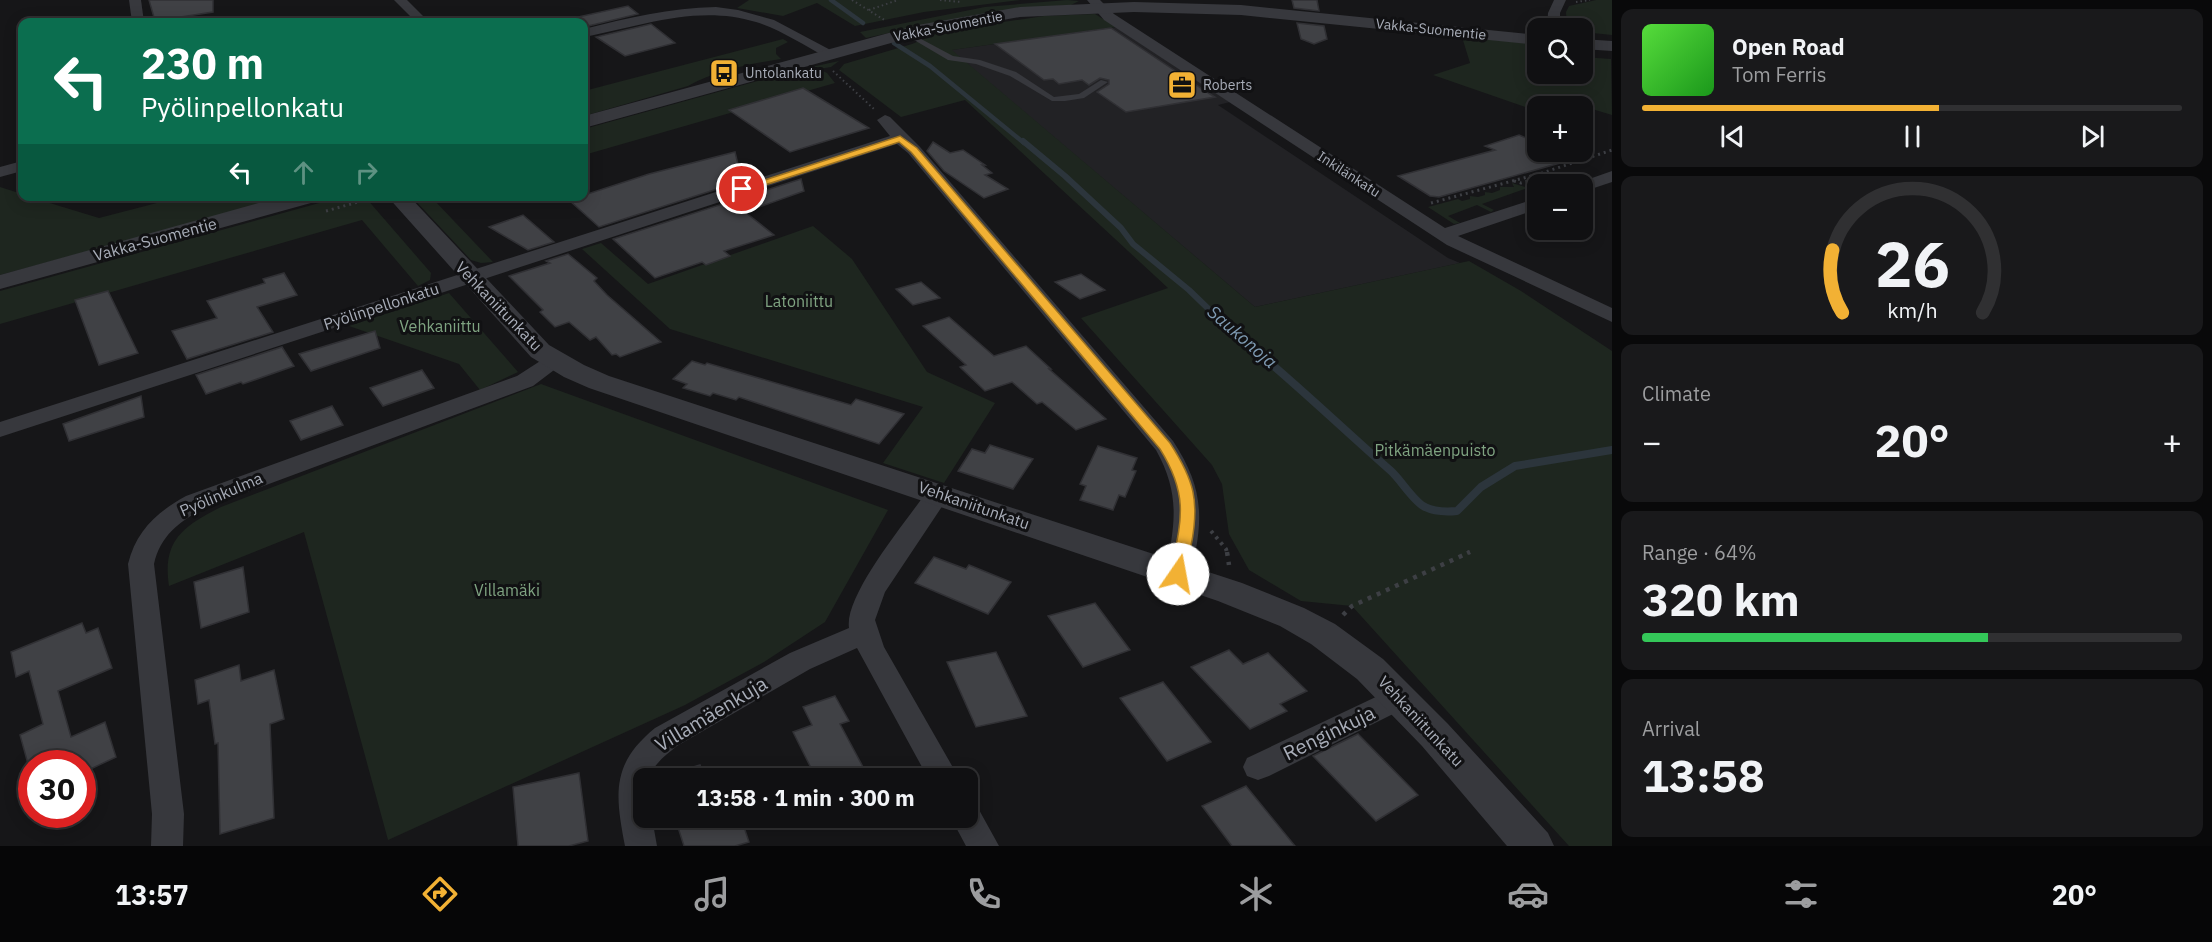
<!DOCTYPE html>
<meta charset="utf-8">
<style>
:root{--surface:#101012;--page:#19191b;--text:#f1f3f6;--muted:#9c9d9f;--line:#303032;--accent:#f2b134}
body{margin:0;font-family:"IBM Plex Sans",sans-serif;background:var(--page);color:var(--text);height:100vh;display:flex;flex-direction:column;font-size:22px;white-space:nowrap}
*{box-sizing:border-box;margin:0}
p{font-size:20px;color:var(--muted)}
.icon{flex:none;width:33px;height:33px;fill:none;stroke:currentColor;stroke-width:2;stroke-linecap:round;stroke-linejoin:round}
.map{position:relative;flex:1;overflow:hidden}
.panel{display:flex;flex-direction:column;gap:9px;padding:9px;background:#09090a;width:600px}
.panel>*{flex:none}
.guide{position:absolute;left:18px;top:18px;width:570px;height:183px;border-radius:12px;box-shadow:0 3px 15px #0003,0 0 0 2px var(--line);background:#0b6e4f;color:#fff;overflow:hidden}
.controls{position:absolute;left:1527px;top:18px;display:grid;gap:12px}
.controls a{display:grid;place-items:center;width:66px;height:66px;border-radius:12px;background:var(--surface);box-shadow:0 3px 15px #0003,0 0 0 2px var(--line);font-size:30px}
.speed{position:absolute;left:18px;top:750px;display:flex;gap:12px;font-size:30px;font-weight:700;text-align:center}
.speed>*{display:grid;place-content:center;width:78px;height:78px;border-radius:50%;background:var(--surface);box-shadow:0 3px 15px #0003,0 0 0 2px var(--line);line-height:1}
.speed .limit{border:9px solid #d22;background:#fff;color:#111}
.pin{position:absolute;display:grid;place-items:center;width:51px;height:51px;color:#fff;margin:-26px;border:3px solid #fff;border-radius:50%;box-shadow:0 2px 6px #0007}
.me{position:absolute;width:66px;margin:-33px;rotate:12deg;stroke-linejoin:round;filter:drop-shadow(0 0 4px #0008)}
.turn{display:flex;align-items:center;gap:21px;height:126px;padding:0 24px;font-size:27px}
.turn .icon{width:78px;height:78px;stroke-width:2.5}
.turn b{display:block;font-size:42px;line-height:51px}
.lanes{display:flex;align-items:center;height:57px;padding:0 24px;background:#0003;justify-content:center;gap:30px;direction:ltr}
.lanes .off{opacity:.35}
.big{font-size:45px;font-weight:800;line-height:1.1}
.panel .tile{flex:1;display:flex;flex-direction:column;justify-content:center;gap:9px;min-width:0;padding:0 21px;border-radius:12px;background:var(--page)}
.panel .dial{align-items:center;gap:0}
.dial svg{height:156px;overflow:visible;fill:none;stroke:var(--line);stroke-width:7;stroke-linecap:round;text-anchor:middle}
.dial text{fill:var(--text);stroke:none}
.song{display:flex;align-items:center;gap:18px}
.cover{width:72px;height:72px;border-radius:9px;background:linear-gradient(135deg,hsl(110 70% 55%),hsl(120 70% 35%))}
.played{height:6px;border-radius:3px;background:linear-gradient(90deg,var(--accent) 55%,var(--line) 55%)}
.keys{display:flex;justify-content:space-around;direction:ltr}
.heat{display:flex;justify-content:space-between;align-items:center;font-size:33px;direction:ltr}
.charge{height:9px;border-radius:4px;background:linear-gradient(90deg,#34c759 64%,var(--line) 0)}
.trip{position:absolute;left:633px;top:768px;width:345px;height:60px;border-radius:12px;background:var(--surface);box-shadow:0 3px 15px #0003,0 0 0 2px var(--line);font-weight:800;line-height:60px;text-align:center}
.menu{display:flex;height:96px;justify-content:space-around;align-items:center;background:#060607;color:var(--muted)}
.menu .icon{width:42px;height:42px}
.menu .current{color:var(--accent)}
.menu b{font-size:27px;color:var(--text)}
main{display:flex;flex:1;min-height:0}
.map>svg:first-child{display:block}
.built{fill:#222225}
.green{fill:#1e261f}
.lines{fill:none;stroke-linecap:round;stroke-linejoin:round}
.stream-far2{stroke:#2c353c;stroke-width:4.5}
.stream-far1{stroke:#2c353c;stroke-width:6}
.stream{stroke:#2c353c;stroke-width:8}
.building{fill:#404145;stroke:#303034;stroke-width:1.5}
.path-far3{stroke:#3d3f44;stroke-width:2;stroke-dasharray:1.5 3;stroke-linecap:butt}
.path-far2{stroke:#3d3f44;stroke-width:3;stroke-dasharray:2 4;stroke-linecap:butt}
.path-far1{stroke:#3d3f44;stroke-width:4;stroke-dasharray:3 4.5;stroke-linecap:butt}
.path{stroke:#3d3f44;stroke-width:4.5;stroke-dasharray:4 6;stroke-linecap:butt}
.service{fill:#37383d;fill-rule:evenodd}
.minor{fill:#37383d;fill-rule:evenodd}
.tertiary{fill:#37383d;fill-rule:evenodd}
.route{fill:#f2b134;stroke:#9d7322;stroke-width:1.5}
.labels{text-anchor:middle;stroke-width:6;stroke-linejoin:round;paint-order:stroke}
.far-street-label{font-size:14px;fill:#a8adb8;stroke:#111113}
.far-poi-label{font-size:14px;fill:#a8adb8;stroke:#111113;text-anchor:start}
.street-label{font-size:16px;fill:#a8adb8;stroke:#111113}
.park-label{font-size:16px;fill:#7fa381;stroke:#111113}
.water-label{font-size:18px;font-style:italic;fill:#7f9bb3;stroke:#111113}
.near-street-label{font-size:20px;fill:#a8adb8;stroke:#111113}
</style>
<main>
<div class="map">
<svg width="1612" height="846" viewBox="0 0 1612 846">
<rect width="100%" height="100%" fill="#161618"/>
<path class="built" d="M 1116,27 L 1230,102 L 1218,105 L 1448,258 L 1460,263 L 1255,307 L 951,50 Z"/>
<g class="green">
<path d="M 749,0 L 1021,0 L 924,12 L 855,26 L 817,3 L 783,16 L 737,8 Z"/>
<path d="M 1067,0 L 1079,1 L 1071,5 C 1001,9 935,22 866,38 L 860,32 L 985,7 Z"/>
<path d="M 1596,0 L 1612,0 L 1612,35 L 1583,32 L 1582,28 L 1567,28 L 1566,12 L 1569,6 Z"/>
<path d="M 1095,14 L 1116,27 L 952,50 L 1255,307 L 1469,261 L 1521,291 L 1612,351 L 1612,846 L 1569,846 L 1352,606 L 1301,601 L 1249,570 L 1229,534 L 1222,484 L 1212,465 L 1081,318 L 1168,288 L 965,100 L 901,117 L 839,70 L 844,64 L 912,44 L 943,31 L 1044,16 Z"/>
<path d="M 1462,37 L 1537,44 L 1538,74 L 1582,74 L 1583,57 L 1611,59 L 1612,115 L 1582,106 L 1538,106 L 1537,111 L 1433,75 L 1470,63 Z"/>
<path d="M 783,39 L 788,42 L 776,48 L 776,54 L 781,59 C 749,64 717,70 688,86 L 584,116 L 584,91 Z"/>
<path d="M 839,61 L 831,67 L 819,69 L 827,73 L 835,83 L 584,155 L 584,129 L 797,70 Z"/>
<path d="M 1541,178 L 1547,181 L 1482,204 L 1494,210 L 1491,212 L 1477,205 L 1448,216 L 1460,223 L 1454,224 L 1428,207 L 1458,199 L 1462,201 L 1470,199 L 1470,196 L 1478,197 L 1485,195 L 1485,192 L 1492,193 L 1500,190 L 1500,187 L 1514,187 L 1512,183 L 1525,187 L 1543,181 Z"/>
<path d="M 0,187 L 22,194 L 22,196 L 30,197 L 99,218 L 180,197 L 289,197 L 0,275 Z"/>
<path d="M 341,197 L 366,198 L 431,273 L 430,280 L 418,286 L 362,220 L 0,324 L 0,291 Z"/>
<path d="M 412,197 L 441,197 L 433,199 L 493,262 L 481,263 L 471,260 Z"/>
<path d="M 813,226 L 852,259 L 927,372 L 995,403 L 944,483 L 883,463 L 923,407 L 670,329 L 582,249 L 601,243 L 648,284 Z"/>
<path d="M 449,293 L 518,372 L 480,390 L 459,364 L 349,326 Z"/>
<path d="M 541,384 L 888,510 L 825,622 L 764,662 L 685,705 L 388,840 L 304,532 L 169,586 C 162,541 183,526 221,507 Z"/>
</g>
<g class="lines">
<g class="stream-far2">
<path d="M 831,0 L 863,23"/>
<path d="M 894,43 L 930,66 L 1024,143"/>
</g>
<path class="stream-far1" d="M 1023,141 L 1065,176 L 1121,228 L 1133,244 L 1189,290 L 1223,323"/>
<path class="stream" d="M 1221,322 C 1280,368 1334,421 1391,471 C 1401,480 1414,502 1425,507 C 1435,512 1447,512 1457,511 L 1481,487 L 1515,466 L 1612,450"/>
</g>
<g class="building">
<path d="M 149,0 L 213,0 L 213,12 L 155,21 Z"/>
<path d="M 1292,0 L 1317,0 L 1319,11 L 1294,8 Z"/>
<path d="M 628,6 L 638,14 L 584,27 L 584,22 L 575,22 L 569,19 Z"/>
<path d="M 1297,23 L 1324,26 L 1327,39 L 1314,44 L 1301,39 Z"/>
<path d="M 651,24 L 675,43 L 625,56 L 596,37 Z"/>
<path d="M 1111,28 L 1210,94 L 1215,97 L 1126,112 L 1097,92 L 1109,84 L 1109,80 L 1100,78 L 1089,85 L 1082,80 L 1059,84 L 1053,79 L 1044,80 L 995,44 Z"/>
<path d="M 803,88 L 869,128 L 790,152 L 729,110 Z"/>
<path d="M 1519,135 L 1538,143 L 1538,152 L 1577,152 L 1578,158 L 1439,197 L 1430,196 L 1398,176 L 1495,150 L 1485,146 Z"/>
<path d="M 933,142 L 950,153 L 963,150 L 985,165 L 982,165 L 992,173 L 985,175 L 1008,189 L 984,198 L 944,171 L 927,151 Z"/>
<path d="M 735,152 L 742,181 L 599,227 L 569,200 L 649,174 Z"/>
<path d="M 801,179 L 804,191 L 745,212 L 774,235 L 724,251 L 730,256 L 706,265 L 702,262 L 655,278 L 613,239 Z"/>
<path d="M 523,215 L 554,242 L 528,250 L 489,227 Z"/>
<path d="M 568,254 L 597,278 L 594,281 L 607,295 L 661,342 L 620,357 L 616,354 L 612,355 L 596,337 L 590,340 L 569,322 L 555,327 L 540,312 L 543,310 L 509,276 L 550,263 L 546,261 Z"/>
<path d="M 284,273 L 297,295 L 257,307 L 273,332 L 187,359 L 172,331 L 217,318 L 207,301 L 265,283 L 263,279 Z"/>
<path d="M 1081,274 L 1105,290 L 1080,299 L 1055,282 Z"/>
<path d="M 921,282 L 940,298 L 913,305 L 896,289 Z"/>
<path d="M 108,291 L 138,353 L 99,365 L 75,300 Z"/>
<path d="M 949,317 L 994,356 L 1026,346 L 1051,369 L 1049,369 L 1106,419 L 1076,430 L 1042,402 L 1037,404 L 1012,382 L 985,391 L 960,367 L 966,365 L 923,326 Z"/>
<path d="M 375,331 L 380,348 L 311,371 L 299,354 Z"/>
<path d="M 282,347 L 294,366 L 243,384 L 241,382 L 206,394 L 196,375 Z"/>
<path d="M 692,361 L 705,365 L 707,363 L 851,405 L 856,399 L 904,414 L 879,444 L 739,397 L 736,400 L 713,393 L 710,396 L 683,388 L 687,384 L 673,379 Z"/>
<path d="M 422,370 L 434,388 L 383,406 L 370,388 Z"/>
<path d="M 141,396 L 144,417 L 69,441 L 63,424 Z"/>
<path d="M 332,406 L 343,425 L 301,440 L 290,421 Z"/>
<path d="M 990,445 L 1033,459 L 1013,489 L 958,471 L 972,449 L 985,453 Z"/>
<path d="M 1098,446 L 1137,458 L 1132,470 L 1136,471 L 1125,497 L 1119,495 L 1113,510 L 1080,500 L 1086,486 L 1080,484 Z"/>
<path d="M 934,557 L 966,569 L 969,565 L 1011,582 L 988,614 L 915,583 Z"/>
<path d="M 243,567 L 249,612 L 201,628 L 194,582 Z"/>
<path d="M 1095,603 L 1130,650 L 1083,667 L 1048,616 Z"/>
<path d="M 82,623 L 86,633 L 98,628 L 112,668 L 58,691 L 71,737 L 105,722 L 116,757 L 82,773 L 82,764 L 28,764 L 20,735 L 43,724 L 29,671 L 16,677 L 11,652 Z"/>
<path d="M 1229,650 L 1243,664 L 1268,653 L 1307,691 L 1280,704 L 1287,711 L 1250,729 L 1191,667 Z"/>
<path d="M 996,652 L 1027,716 L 976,727 L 947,662 Z"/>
<path d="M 239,665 L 241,681 L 274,670 L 284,719 L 270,724 L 274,818 L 220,834 L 218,743 L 215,744 L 209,700 L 198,704 L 195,680 Z"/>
<path d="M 1163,682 L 1211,742 L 1167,761 L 1120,698 Z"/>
<path d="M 835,696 L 849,721 L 840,724 L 863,767 L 832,778 L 816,778 L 793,732 L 812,725 L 803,707 Z"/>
<path d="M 1358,734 L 1418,795 L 1376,821 L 1313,756 Z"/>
<path d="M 700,765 L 704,778 L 664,778 L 663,776 Z"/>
<path d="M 579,773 L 588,841 L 569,846 L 518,846 L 513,787 Z"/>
<path d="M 1246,786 L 1295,846 L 1232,846 L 1202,806 Z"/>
<path d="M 675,818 L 741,818 L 749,842 L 735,846 L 684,846 Z"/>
</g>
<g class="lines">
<g class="path-far3">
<path d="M 852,0 L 886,21"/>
<path d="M 940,0 L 961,2"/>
<path d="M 1576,2 L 1590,0"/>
<path d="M 869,10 L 898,0"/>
<path d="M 833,71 L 874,109"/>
</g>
<g class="path-far2">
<path d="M 1514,181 L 1521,183 L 1539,178 L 1538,174"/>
<path d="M 1431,203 L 1542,173 L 1612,150"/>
<path d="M 326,211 L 376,197"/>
</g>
<g class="path-far1">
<path d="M 1211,531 L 1226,549 L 1227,553"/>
<path d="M 1467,553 L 1472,551"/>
</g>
<g class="path">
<path d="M 1227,552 L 1229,565"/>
<path d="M 1343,615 L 1352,606 L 1470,552"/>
</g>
<path class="service" d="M 904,32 L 908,32 L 953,56 L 980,60 L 1016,72 L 1054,97 L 1079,94 L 1101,80 L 1108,82 L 1084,98 L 1065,101 L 1052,101 L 1010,76 L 976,64 L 948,60 L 904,34 Z"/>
<g class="minor">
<path d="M 129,0 L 141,0 L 144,22 L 132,22 Z"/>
<path d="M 394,0 L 407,0 L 429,22 L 416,22 Z"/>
<path d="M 1087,0 L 1100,0 L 1114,14 L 1445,228 L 1538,198 L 1538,209 L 1458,236 L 1612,308 L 1612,322 L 1447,245 L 1104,20 Z"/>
<path d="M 1554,0 L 1566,0 L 1560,13 L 1560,28 L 1547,28 L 1548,13 Z"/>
<path d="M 716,7 L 738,10 L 774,20 L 838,54 L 831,58 L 826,57 C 803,45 781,30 756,22 C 698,4 641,26 584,37 L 584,29 C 627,18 670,8 716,7 Z"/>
<path d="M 885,115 L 890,117 L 920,147 L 1173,441 C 1197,478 1204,505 1196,549 C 1194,560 1193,571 1187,581 L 1178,584 L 1169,581 L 1165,574 C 1175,525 1181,495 1156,450 L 908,153 L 897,144 L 0,437 L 0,422 L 890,136 L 877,120 Z"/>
<path d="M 22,161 L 22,171 L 0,177 L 0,167 Z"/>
<path d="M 1612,171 L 1612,182 L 1582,192 L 1582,184 L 1575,184 Z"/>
<path d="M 555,354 L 562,356 L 565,360 L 562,364 L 533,386 L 204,508 C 179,522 160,536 154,564 L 184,814 L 183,846 L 151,846 L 152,814 L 128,564 C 136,531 157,512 186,496 L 517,376 L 548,356 Z"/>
<path d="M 939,485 L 948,487 L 951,493 L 885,592 L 875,620 L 884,647 L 959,778 L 928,778 L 857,648 L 810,669 L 677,746 C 666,755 653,764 650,778 L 644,778 L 644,818 L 652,818 L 657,846 L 625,846 C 615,794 611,764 655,728 L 790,653 L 849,628 C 844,594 910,517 930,487 Z"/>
<path d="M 1399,686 L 1409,690 L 1414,698 L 1409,706 L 1269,776 L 1258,780 L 1247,776 L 1243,767 L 1247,758 Z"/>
<path d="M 968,804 L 978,808 L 999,846 L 966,846 L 951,818 L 968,818 Z"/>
</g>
<g class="tertiary">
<path d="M 1134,2 L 1241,5 L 1538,35 L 1538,45 L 1241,15 L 1134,12 L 1020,17 L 920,35 L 584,128 L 584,116 L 918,25 L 1020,7 Z"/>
<path d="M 1582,39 L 1612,41 L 1612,51 L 1582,49 Z"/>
<path d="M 284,196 L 320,196 L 318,201 L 0,289 L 0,275 Z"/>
<path d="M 387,196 L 409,196 L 549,345 L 584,365 L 609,376 L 1242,583 L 1304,608 L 1335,624 L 1383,659 L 1448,724 L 1548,833 L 1554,846 L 1507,846 L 1422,746 L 1357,679 L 1311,644 L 1280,626 L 1218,601 L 589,388 L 564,377 L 531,357 Z"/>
</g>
</g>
<path class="route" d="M 900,136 L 917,148 L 1170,443 C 1194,480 1200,501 1191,546 C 1189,556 1188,569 1183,578 L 1172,578 L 1170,574 C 1181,522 1190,497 1160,449 L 911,152 L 899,142 L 746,191 L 737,189 Z"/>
<defs>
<g id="bus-square" transform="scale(1.5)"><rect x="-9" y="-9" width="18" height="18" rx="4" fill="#f2b134" stroke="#111113"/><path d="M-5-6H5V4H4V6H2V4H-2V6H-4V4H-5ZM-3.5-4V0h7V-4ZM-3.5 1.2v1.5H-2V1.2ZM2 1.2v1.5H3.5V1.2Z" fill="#111"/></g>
<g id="office-square" transform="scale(1.5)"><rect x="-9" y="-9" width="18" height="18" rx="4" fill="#f2b134" stroke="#111113"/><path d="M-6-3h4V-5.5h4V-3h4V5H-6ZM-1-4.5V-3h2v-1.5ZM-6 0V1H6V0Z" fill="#111"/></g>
</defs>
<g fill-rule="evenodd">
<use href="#bus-square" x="724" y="73"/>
<use href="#office-square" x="1182" y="85"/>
</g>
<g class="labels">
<g class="far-street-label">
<text transform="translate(948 26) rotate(-11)" y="5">Vakka-Suomentie</text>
<text transform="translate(1431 29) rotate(6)" y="5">Vakka-Suomentie</text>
<text transform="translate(1349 174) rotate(33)" y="5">Inkilänkatu</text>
</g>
<g class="far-poi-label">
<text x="745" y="78">Untolankatu</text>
<text x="1203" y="90">Roberts</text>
</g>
<g class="street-label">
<text transform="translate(155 239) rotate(-15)" y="6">Vakka-Suomentie</text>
<text transform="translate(381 306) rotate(-18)" y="6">Pyölinpellonkatu</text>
<text transform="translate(499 306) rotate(46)" y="6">Vehkaniitunkatu</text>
<text transform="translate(221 494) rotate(-23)" y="6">Pyölinkulma</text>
<text transform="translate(974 505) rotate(19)" y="6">Vehkaniitunkatu</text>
<text transform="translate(1421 721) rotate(47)" y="6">Vehkaniitunkatu</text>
</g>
<g class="park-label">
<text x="799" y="307">Latoniittu</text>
<text x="440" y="332">Vehkaniittu</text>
<text x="1435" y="456">Pitkämäenpuisto</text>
<text x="507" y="596">Villamäki</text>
</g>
<g class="water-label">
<text transform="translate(1242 337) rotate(41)" y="6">Saukonoja</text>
</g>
<g class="near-street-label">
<text transform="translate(711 714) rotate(-31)" y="7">Villamäenkuja</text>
<text transform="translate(1329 733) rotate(-26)" y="7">Renginkuja</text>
</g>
</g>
</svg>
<div class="controls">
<a><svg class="icon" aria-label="search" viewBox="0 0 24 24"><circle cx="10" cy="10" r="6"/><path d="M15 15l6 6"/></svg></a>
<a>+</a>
<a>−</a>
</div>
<div class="speed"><div class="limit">30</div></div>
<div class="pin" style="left:742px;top:189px;background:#d93025"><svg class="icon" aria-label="arrive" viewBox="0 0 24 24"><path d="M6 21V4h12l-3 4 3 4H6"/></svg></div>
<svg class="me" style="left:1178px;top:574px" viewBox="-20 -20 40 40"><circle r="19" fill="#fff"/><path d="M0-13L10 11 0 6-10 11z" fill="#f2b134"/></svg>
<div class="trip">13:58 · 1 min · 300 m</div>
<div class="guide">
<div class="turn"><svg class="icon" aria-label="left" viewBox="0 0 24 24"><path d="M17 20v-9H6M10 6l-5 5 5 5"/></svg><div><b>230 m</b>Pyölinpellonkatu</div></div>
<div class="lanes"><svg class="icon" aria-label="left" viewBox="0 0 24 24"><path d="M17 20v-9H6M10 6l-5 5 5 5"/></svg><svg class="icon off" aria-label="ahead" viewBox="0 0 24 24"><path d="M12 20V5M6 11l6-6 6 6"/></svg><svg class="icon off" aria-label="right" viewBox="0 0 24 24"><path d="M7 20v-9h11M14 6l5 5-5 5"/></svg></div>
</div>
</div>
<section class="panel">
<div class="tile">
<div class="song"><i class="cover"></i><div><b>Open Road</b><p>Tom Ferris</p></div></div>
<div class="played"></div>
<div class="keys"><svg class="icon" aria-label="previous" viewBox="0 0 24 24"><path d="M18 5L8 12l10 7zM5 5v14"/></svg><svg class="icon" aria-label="pause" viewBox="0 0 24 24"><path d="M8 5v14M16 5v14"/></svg><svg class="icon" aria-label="next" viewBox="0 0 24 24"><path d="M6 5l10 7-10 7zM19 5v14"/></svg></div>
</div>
<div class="tile dial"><svg viewBox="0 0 100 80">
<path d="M14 69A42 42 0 1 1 86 69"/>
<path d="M14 69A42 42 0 0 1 9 37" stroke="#f2b134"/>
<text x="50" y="56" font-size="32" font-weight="700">26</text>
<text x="50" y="72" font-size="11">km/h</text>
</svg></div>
<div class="tile"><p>Climate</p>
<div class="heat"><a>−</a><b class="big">20°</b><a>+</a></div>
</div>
<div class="tile"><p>Range · 64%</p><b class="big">320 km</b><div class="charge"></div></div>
<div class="tile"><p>Arrival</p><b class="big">13:58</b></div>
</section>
</main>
<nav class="menu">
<b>13:57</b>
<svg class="icon current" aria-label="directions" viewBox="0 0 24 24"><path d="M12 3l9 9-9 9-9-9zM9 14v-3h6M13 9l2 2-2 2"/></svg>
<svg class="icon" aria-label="music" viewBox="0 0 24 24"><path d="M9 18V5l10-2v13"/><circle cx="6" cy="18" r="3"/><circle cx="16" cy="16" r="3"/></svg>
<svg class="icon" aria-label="phone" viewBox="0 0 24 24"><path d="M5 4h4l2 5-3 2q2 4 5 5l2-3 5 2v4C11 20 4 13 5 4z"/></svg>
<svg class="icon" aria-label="climate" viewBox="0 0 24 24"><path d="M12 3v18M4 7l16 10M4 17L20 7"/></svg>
<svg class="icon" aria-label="car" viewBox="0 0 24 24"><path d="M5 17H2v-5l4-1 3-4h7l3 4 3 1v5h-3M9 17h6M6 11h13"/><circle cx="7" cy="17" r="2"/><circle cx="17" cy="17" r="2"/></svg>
<svg class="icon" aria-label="filters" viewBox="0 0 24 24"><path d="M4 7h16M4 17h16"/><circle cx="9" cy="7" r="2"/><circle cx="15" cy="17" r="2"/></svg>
<b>20°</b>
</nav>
